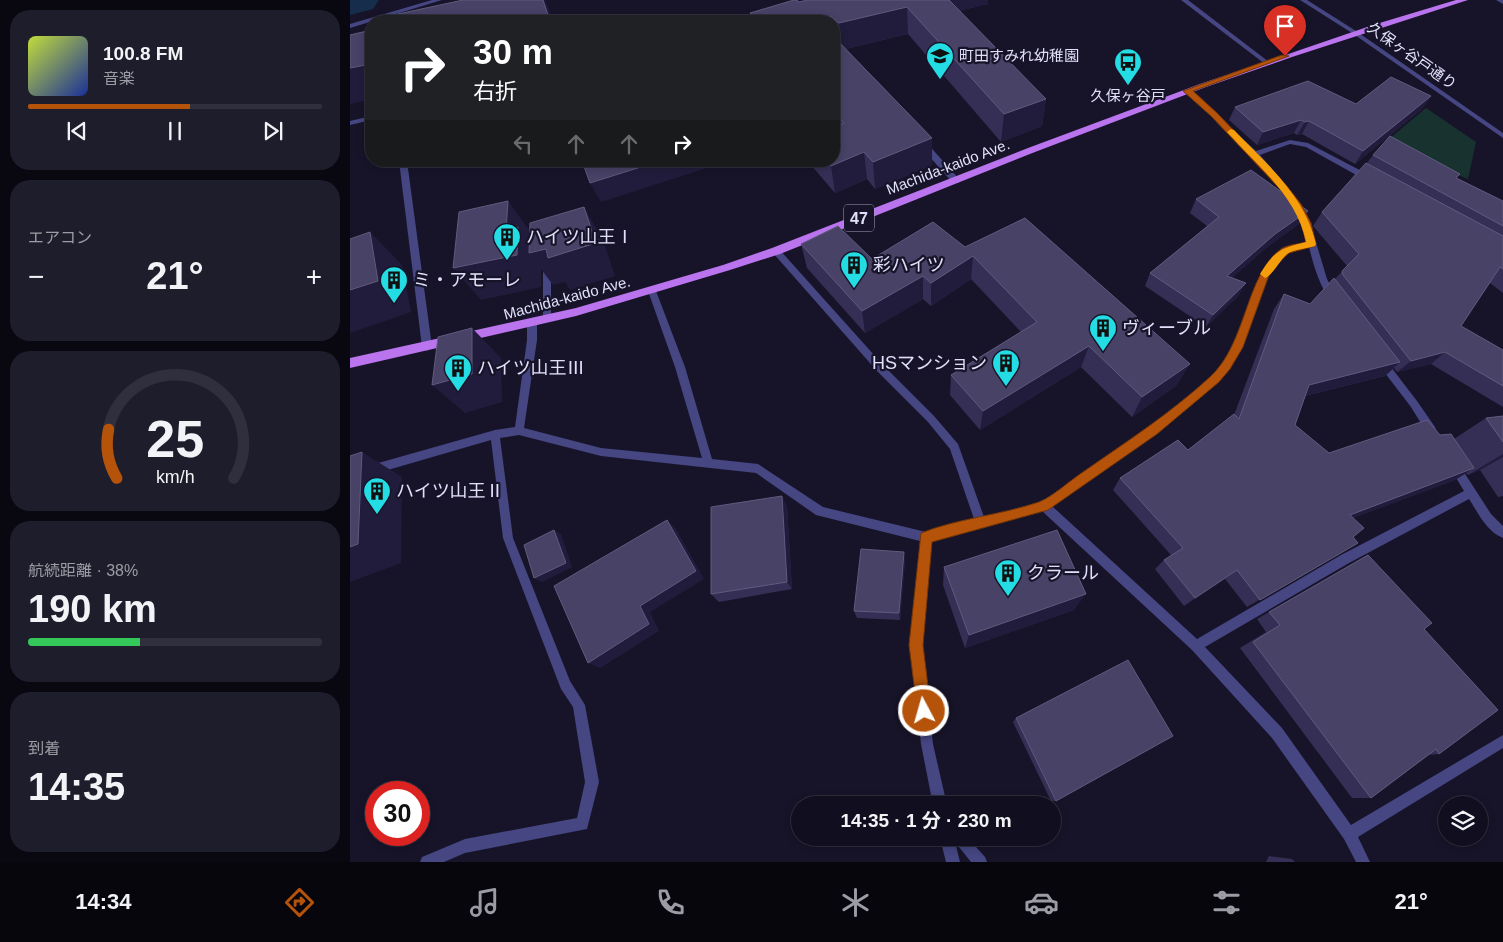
<!DOCTYPE html>
<html lang="ja">
<meta charset="utf-8">
<style>
:root{--surface:#110f1f;--page:#1e1d2c;--text:#f1f3f6;--muted:#9c9ca4;--line:#302f3d;--accent:#b45309}
body{margin:0;font-family:Helvetica,"Noto Sans JP",sans-serif;background:var(--page);color:var(--text);height:100vh;display:flex;flex-direction:column;font-size:19px;white-space:nowrap}
*{box-sizing:border-box;margin:0}
p{font-size:16px;color:var(--muted)}
.icon{flex:none;width:28px;height:28px;fill:none;stroke:currentColor;stroke-width:2;stroke-linecap:round;stroke-linejoin:round}
.map{position:relative;flex:1;overflow:hidden}
.drawer{display:flex;flex-direction:column;gap:10px;padding:10px;background:#090811;width:350px}
.drawer>*{flex:none}
.guide{position:absolute;left:15px;top:15px;width:475px;height:152px;border-radius:20px;box-shadow:0 2px 8px #0003,0 0 0 1px var(--line);background:#202124;color:#fff;overflow:hidden}
.fabs{position:absolute;left:1088px;top:796px;display:grid;gap:10px}
.fabs a{display:grid;place-items:center;width:50px;height:50px;border-radius:50%;background:var(--surface);box-shadow:0 2px 8px #0003,0 0 0 1px var(--line);font-size:25px}
.speed{position:absolute;left:15px;top:781px;display:flex;gap:10px;font-size:25px;font-weight:700;text-align:center}
.speed>*{display:grid;place-content:center;width:65px;height:65px;border-radius:50%;background:var(--surface);box-shadow:0 2px 8px #0003,0 0 0 1px var(--line);line-height:1}
.speed .limit{border:8px solid #d22;background:#fff;color:#111}
.pin{position:absolute;display:grid;place-items:center;width:42px;height:42px;color:#fff;margin:-51px -21px;border-radius:50% 50% 50% 0;rotate:-45deg;box-shadow:0 0 5px #0007}
.pin .icon{rotate:45deg}
.me{position:absolute;width:55px;margin:-28px;rotate:354deg;stroke-linejoin:round;filter:drop-shadow(0 0 4px #0008)}
.turn{display:flex;align-items:center;gap:18px;height:105px;padding:0 25px;font-size:22px}
.turn .icon{width:65px;height:65px;stroke-width:2.5}
.turn b{display:block;font-size:35px;line-height:42px}
.lanes{display:flex;align-items:center;height:48px;padding:0 25px;background:#0003;justify-content:center;gap:25px;direction:ltr}
.lanes .off{opacity:.35}
.big{font-size:38px;font-weight:700;line-height:1.1}
.drawer .card{flex:1;display:flex;flex-direction:column;justify-content:center;gap:8px;min-width:0;padding:0 18px;border-radius:20px;background:var(--page)}
.drawer .dial{align-items:center;gap:0}
.dial svg{height:130px;overflow:visible;fill:none;stroke:var(--line);stroke-width:7;stroke-linecap:round;text-anchor:middle}
.dial text{fill:var(--text);stroke:none}
.song{display:flex;align-items:center;gap:15px}
.cover{width:60px;height:60px;border-radius:8px;background:linear-gradient(135deg,hsl(70 70% 55%),hsl(230 70% 35%))}
.played{height:5px;border-radius:2px;background:linear-gradient(90deg,var(--accent) 55%,var(--line) 55%)}
.keys{display:flex;justify-content:space-around;direction:ltr}
.heat{display:flex;justify-content:space-between;align-items:center;font-size:28px;direction:ltr}
.charge{height:8px;border-radius:4px;background:linear-gradient(90deg,#34c759 38%,var(--line) 0)}
.trip{position:absolute;left:441px;top:796px;width:270px;height:50px;border-radius:25px;background:var(--surface);box-shadow:0 2px 8px #0003,0 0 0 1px var(--line);font-weight:700;line-height:50px;text-align:center}
.menu{display:flex;height:80px;justify-content:space-around;align-items:center;background:#07060c;color:var(--muted)}
.menu .icon{width:35px;height:35px}
.menu .on{color:var(--accent)}
.menu b{font-size:22px;color:var(--text)}
main{display:flex;flex:1;min-height:0}
.map>svg:first-child{display:block}
.green{fill:#183230}
.lines{fill:none;stroke-linecap:round;stroke-linejoin:round}
.river{fill:#162d4b;fill-rule:evenodd}
.service{fill:#454682;fill-rule:evenodd}
.minor{fill:#454682;fill-rule:evenodd}
.tertiary{fill:#454682;fill-rule:evenodd}
.primary{fill:#b974ee;fill-rule:evenodd}
.wall{fill:#352f55}
.shaded-wall{fill:#211c3c}
.building{fill:#474266;stroke:#605b7e}
.route{fill:#b45309;stroke:#753606}
.slow{fill:#f59e0b}
.labels{text-anchor:middle;stroke-width:4.5;stroke-linejoin:round;paint-order:stroke}
.far-poi-label{font-size:15px;fill:#e1e0fb;stroke:#171429;text-anchor:start}
.far-street-label{font-size:15px;fill:#e1e0fb;stroke:#171429}
.shield{fill:#171429;stroke:#a4a3bc;stroke-width:1}
.shield-label{font-size:16px;font-weight:bold;fill:#e1e0fb}
.poi-label{font-size:18px;fill:#e1e0fb;stroke:#171429;text-anchor:start}
</style>
<main>
<section class="drawer">
<div class="card">
<div class="song"><i class="cover"></i><div><b>100.8 FM</b><p>音楽</p></div></div>
<div class="played"></div>
<div class="keys"><svg class="icon" aria-label="previous" viewBox="0 0 24 24"><path d="M18 5L8 12l10 7zM5 5v14"/></svg><svg class="icon" aria-label="pause" viewBox="0 0 24 24"><path d="M8 5v14M16 5v14"/></svg><svg class="icon" aria-label="next" viewBox="0 0 24 24"><path d="M6 5l10 7-10 7zM19 5v14"/></svg></div>
</div>
<div class="card"><p>エアコン</p>
<div class="heat"><a>−</a><b class="big">21°</b><a>+</a></div>
</div>
<div class="card dial"><svg viewBox="0 0 100 80">
<path d="M14 69A42 42 0 1 1 86 69"/>
<path d="M14 69A42 42 0 0 1 9 39" stroke="#b45309"/>
<text x="50" y="56" font-size="32" font-weight="700">25</text>
<text x="50" y="72" font-size="11">km/h</text>
</svg></div>
<div class="card"><p>航続距離 · 38%</p><b class="big">190 km</b><div class="charge"></div></div>
<div class="card"><p>到着</p><b class="big">14:35</b></div>
</section>
<div class="map">
<svg width="1153" height="862" viewBox="0 0 1153 862">
<rect width="100%" height="100%" fill="#171429"/>
<path class="green" d="M 1076,108 L 1126,142 L 1118,179 L 1033,144 Z"/>
<g class="lines">
<path class="river" d="M 0,0 L 29,0 L 23,9 L 0,15 Z"/>
<g class="service">
<path d="M 82,0 L 92,0 L 0,28 L 0,24 Z"/>
<path d="M 831,0 L 838,0 L 919,62 L 919,64 L 915,64 Z"/>
<path d="M 1146,0 L 1153,0 L 1153,4 Z"/>
<path d="M 49,161 L 57,161 L 82,347 L 77,351 L 72,347 Z"/>
<path d="M 197,262 L 201,265 L 201,319 L 197,322 L 193,319 L 193,265 Z"/>
</g>
<g class="minor">
<path d="M 835,90 L 839,90 L 906,151 L 940,140 L 958,143 L 1023,177 L 1023,181 L 1017,181 L 956,147 L 940,144 L 910,155 L 934,183 L 958,220 L 965,239 L 977,279 L 987,298 L 986,300 L 980,300 C 969,284 964,267 959,247 L 939,252 L 919,275 L 893,347 L 879,369 L 868,382 L 807,434 L 702,506 L 847,639 L 991,555 L 1114,491 L 1099,466 L 1100,463 L 1104,461 L 1108,463 L 1141,514 L 1153,526 L 1153,538 C 1137,532 1128,513 1119,499 L 999,563 L 855,647 L 932,728 L 1001,825 L 1153,735 L 1153,748 L 1008,837 L 1020,862 L 1006,862 L 994,839 L 922,738 L 842,650 L 692,511 L 581,541 L 572,645 L 583,744 L 597,805 L 583,805 L 571,744 L 560,645 L 570,541 L 466,515 L 406,473 L 251,456 L 169,435 L 150,438 L 163,538 L 220,681 L 235,705 L 249,782 L 237,829 L 115,853 L 94,862 L 70,862 L 72,857 L 115,839 L 227,818 L 235,782 L 223,707 L 211,689 L 153,538 L 141,440 L 0,481 L 0,471 L 145,430 L 165,427 L 177,340 L 177,323 L 182,319 L 187,323 L 187,340 L 174,428 L 251,448 L 352,458 L 325,367 L 298,291 L 302,288 L 306,291 L 335,367 L 362,459 L 408,464 L 473,507 L 576,532 L 624,519 L 600,449 L 578,422 L 527,371 L 423,253 L 422,251 L 426,248 L 429,249 L 533,365 L 584,416 L 608,444 L 634,517 L 691,502 L 799,428 L 862,376 L 873,363 L 884,346 L 912,272 L 933,248 L 958,242 C 948,207 924,181 901,156 C 881,134 858,113 835,92 Z"/>
<path d="M 21,116 L 21,120 L 0,125 L 0,121 Z"/>
<path d="M 570,142 L 576,142 L 609,179 L 609,183 L 603,183 L 570,146 Z"/>
<path d="M 1031,357 L 1034,358 L 1067,401 L 1085,427 L 1086,430 L 1085,433 L 1081,434 L 1077,433 L 1061,407 L 1028,364 L 1026,361 L 1028,358 Z"/>
<path d="M 590,838 L 618,838 L 635,857 L 637,862 L 621,862 L 605,842 L 610,862 L 596,862 Z"/>
</g>
<path class="tertiary" d="M 950,0 L 957,0 L 1006,31 L 1153,133 L 1153,138 L 1002,33 Z"/>
<path class="primary" d="M 1106,0 L 1118,0 L 942,57 L 856,87 L 685,152 L 430,254 L 380,270 L 226,316 L 0,368 L 0,358 L 226,308 L 373,265 L 422,248 L 678,148 L 850,84 L 1023,25 Z"/>
</g>
<g class="wall">
<path d="M 457,0 L 638,0 L 638,4 L 612,10 L 612,14 L 696,99 L 692,126 L 651,142 L 558,34 L 496,49 L 582,138 L 582,165 L 525,189 L 517,179 L 485,193 L 461,165 L 460,161 L 484,161 L 484,21 L 402,21 L 400,13 Z"/>
<path d="M 1081,96 L 1072,109 L 1005,164 L 952,134 L 947,135 L 944,133 L 907,145 L 879,120 L 885,107 L 1006,104 Z"/>
<path d="M 1023,155 L 1107,178 L 1153,201 L 1153,293 L 1140,283 L 1111,326 L 1153,350 L 1153,407 L 1081,364 L 1047,372 L 1044,368 L 1035,376 L 955,396 L 945,425 L 979,453 L 1090,435 L 1104,439 L 1136,418 L 1153,416 L 1153,496 L 1148,497 L 1130,470 L 1118,475 L 1116,473 L 1105,480 L 1003,518 L 1003,537 L 1008,543 L 897,607 L 875,579 L 834,606 L 805,569 L 814,560 L 821,555 L 763,490 L 770,478 L 838,450 L 884,415 L 924,309 L 934,294 L 960,304 L 985,279 L 997,266 L 963,226 L 972,212 L 1017,163 Z"/>
<path d="M 846,199 L 949,224 L 917,247 L 882,278 L 896,283 L 888,296 L 856,327 L 795,286 L 800,273 L 857,226 L 840,213 Z"/>
<path d="M 451,244 L 522,259 L 615,247 L 827,385 L 782,417 L 731,367 L 630,430 L 600,395 L 601,375 L 671,332 L 621,279 L 581,306 L 573,299 L 515,333 L 457,268 Z"/>
<path d="M 437,506 L 442,589 L 369,602 L 361,594 Z"/>
<path d="M 1018,555 L 1074,629 L 1089,754 L 1079,755 L 1021,798 L 1002,798 L 890,648 L 916,632 L 907,619 Z"/>
<path d="M 555,560 L 550,620 L 507,618 L 504,611 Z"/>
<path d="M 594,567 L 724,610 L 615,648 L 593,585 Z"/>
<path d="M 666,718 L 706,801 L 701,801 L 663,722 Z"/>
<path d="M 919,856 L 942,859 L 945,862 L 916,862 Z"/>
</g>
<g class="shaded-wall">
<path d="M 193,0 L 195,0 L 204,21 L 200,21 Z"/>
<path d="M 592,0 L 638,0 L 638,4 L 612,10 L 612,15 Z"/>
<path d="M 557,7 L 558,34 L 492,50 L 489,23 Z"/>
<path d="M 21,64 L 21,99 L 0,104 L 0,68 Z"/>
<path d="M 1081,96 L 1072,109 L 1005,164 L 1013,151 Z"/>
<path d="M 696,99 L 692,126 L 651,142 L 654,114 Z"/>
<path d="M 951,120 L 944,133 L 907,145 L 913,132 Z"/>
<path d="M 959,121 L 952,134 L 947,135 L 955,122 Z"/>
<path d="M 582,138 L 582,165 L 525,189 L 523,162 Z"/>
<path d="M 514,152 L 517,179 L 485,193 L 481,166 Z"/>
<path d="M 310,161 L 358,161 L 360,167 L 251,202 L 240,183 Z"/>
<path d="M 158,201 L 182,234 L 234,207 L 253,240 L 265,276 L 220,290 L 215,282 L 203,285 L 191,269 L 191,287 L 131,300 L 103,268 L 156,231 Z"/>
<path d="M 958,211 L 949,224 L 917,247 L 870,289 L 877,276 L 925,234 Z"/>
<path d="M 20,232 L 52,265 L 61,312 L 0,333 L 0,290 Z"/>
<path d="M 623,256 L 621,279 L 581,306 L 581,283 Z"/>
<path d="M 573,276 L 573,299 L 515,333 L 512,311 Z"/>
<path d="M 896,283 L 888,296 L 856,327 L 863,315 Z"/>
<path d="M 122,328 L 151,358 L 152,402 L 115,413 L 82,385 Z"/>
<path d="M 739,346 L 731,367 L 630,430 L 633,411 Z"/>
<path d="M 1095,352 L 1081,364 L 1047,372 L 1061,361 Z"/>
<path d="M 1050,362 L 1035,376 L 946,398 L 959,385 Z"/>
<path d="M 840,364 L 827,385 L 782,417 L 792,397 Z"/>
<path d="M 12,452 L 52,477 L 51,563 L 0,582 L 0,547 Z"/>
<path d="M 1153,454 L 1153,457 L 1130,470 L 1118,475 Z"/>
<path d="M 1124,468 L 1105,480 L 985,525 L 1000,515 Z"/>
<path d="M 432,496 L 437,506 L 442,589 L 437,582 Z"/>
<path d="M 317,520 L 326,529 L 354,579 L 300,612 L 309,631 L 250,668 L 238,663 L 290,606 Z"/>
<path d="M 204,530 L 211,534 L 222,567 L 192,582 L 184,578 Z"/>
<path d="M 554,552 L 555,560 L 550,620 L 549,613 Z"/>
<path d="M 887,570 L 875,579 L 834,606 L 845,598 Z"/>
<path d="M 736,594 L 724,610 L 615,648 L 619,635 Z"/>
</g>
<g class="building">
<path d="M 113,0 L 193,0 L 200,21 L 44,21 L 44,20 L 48,19 L 48,14 Z"/>
<path d="M 444,0 L 447,0 L 449,2 L 457,0 L 599,0 L 696,99 L 654,114 L 557,7 L 489,23 L 480,16 L 480,21 L 407,21 L 400,13 Z"/>
<path d="M 21,30 L 21,64 L 0,68 L 0,35 Z"/>
<path d="M 484,37 L 582,138 L 523,162 L 514,152 L 481,166 L 477,161 L 484,161 L 484,127 L 494,123 L 484,112 Z"/>
<path d="M 1041,77 L 1081,96 L 1013,151 L 959,121 L 955,122 L 951,120 L 913,132 L 885,107 L 958,81 L 1006,104 Z"/>
<path d="M 1040,136 L 1110,174 L 1106,178 L 1153,201 L 1153,226 L 1023,155 Z"/>
<path d="M 232,161 L 310,161 L 240,183 Z"/>
<path d="M 1016,163 L 1153,236 L 1153,269 L 1150,267 L 1111,326 L 1153,350 L 1153,386 L 1095,352 L 1061,361 L 993,275 L 992,271 L 1009,254 L 972,212 Z"/>
<path d="M 901,170 L 958,211 L 925,234 L 877,276 L 896,283 L 863,315 L 800,273 L 869,217 L 846,199 Z"/>
<path d="M 158,201 L 156,231 L 168,227 L 167,255 L 103,268 L 109,212 Z"/>
<path d="M 234,207 L 246,243 L 198,258 L 196,249 L 179,253 L 180,223 Z"/>
<path d="M 675,218 L 840,364 L 792,397 L 739,346 L 633,411 L 601,375 L 687,322 L 623,256 L 581,283 L 573,276 L 512,311 L 451,244 L 488,226 L 522,259 L 583,222 L 615,247 Z"/>
<path d="M 20,232 L 28,281 L 0,290 L 0,239 Z"/>
<path d="M 984,278 L 1050,362 L 959,385 L 945,425 L 979,453 L 1077,420 L 1090,435 L 1101,434 L 1124,468 L 1000,515 L 1014,528 L 1003,537 L 1008,543 L 910,600 L 887,570 L 845,598 L 814,560 L 833,548 L 770,478 L 828,440 L 838,450 L 884,414 L 889,419 L 934,294 L 960,304 Z"/>
<path d="M 122,328 L 122,374 L 82,385 L 88,337 Z"/>
<path d="M 1153,416 L 1153,442 L 1136,418 Z"/>
<path d="M 12,452 L 8,544 L 0,547 L 0,456 Z"/>
<path d="M 432,496 L 437,582 L 361,594 L 361,507 Z"/>
<path d="M 317,520 L 346,571 L 290,606 L 299,624 L 238,663 L 204,586 Z"/>
<path d="M 204,530 L 216,563 L 184,578 L 174,545 Z"/>
<path d="M 707,530 L 736,594 L 619,635 L 594,567 Z"/>
<path d="M 511,549 L 554,552 L 549,613 L 504,611 Z"/>
<path d="M 1018,555 L 1082,623 L 1074,629 L 1148,710 L 1089,754 L 1086,749 L 1021,798 L 903,642 L 930,625 L 919,612 Z"/>
<path d="M 778,660 L 823,736 L 706,801 L 666,718 Z"/>
</g>
<path class="route" d="M 932,55 L 939,56 L 843,91 L 867,113 L 936,185 L 951,204 L 961,223 L 966,244 L 965,246 L 939,253 L 928,263 L 919,275 L 893,347 L 880,369 L 869,382 L 807,434 L 698,510 L 582,542 L 573,645 L 581,711 L 579,716 L 574,718 L 568,716 L 559,645 L 571,533 C 609,518 651,515 689,502 C 704,496 719,481 733,472 C 776,442 821,413 860,377 C 897,343 895,276 931,249 C 937,245 948,244 956,242 L 951,223 L 944,208 L 930,189 L 861,116 L 833,91 Z"/>
<path class="slow" d="M 881,129 L 884,130 C 917,164 955,196 966,244 L 965,246 C 956,249 944,249 937,254 C 929,261 924,274 915,278 L 910,274 C 924,251 931,248 956,242 C 947,197 908,166 879,134 L 877,132 Z"/>
<defs>
<g id="school-pin" transform="scale(1.4375)"><path d="M0 17L-7.5 6A9.5 9.5 0 1 1 7.5 6Z" fill="#23dce4" stroke="#171429"/><path d="M0-5L7-2L0 1L-7-2ZM-4 1L0 2.5L4 1V4Q0 6-4 4Z" fill="#111"/></g>
<g id="bus-pin" transform="scale(1.4375)"><path d="M0 17L-7.5 6A9.5 9.5 0 1 1 7.5 6Z" fill="#23dce4" stroke="#171429"/><path d="M-5-6H5V4H4V6H2V4H-2V6H-4V4H-5ZM-3.5-4V0h7V-4ZM-3.5 1.2v1.5H-2V1.2ZM2 1.2v1.5H3.5V1.2Z" fill="#111"/></g>
<g id="building-pin" transform="scale(1.4375)"><path d="M0 17L-7.5 6A9.5 9.5 0 1 1 7.5 6Z" fill="#23dce4" stroke="#171429"/><path d="M-4-6H4V6H1V3H-1V6H-4ZM-2.5-4.3h1.7v1.8h-1.7ZM.8-4.3h1.7v1.8H.8ZM-2.5-1h1.7V.8h-1.7ZM.8-1h1.7V.8H.8Z" fill="#111"/></g>
</defs>
<g fill-rule="evenodd">
<use href="#school-pin" x="590" y="56"/>
<use href="#bus-pin" x="778" y="62"/>
<use href="#building-pin" x="157" y="237"/>
<use href="#building-pin" x="504" y="265"/>
<use href="#building-pin" x="44" y="280"/>
<use href="#building-pin" x="753" y="328"/>
<use href="#building-pin" x="656" y="363"/>
<use href="#building-pin" x="108" y="368"/>
<use href="#building-pin" x="27" y="491"/>
<use href="#building-pin" x="658" y="573"/>
</g>
<g class="labels">
<g class="far-poi-label">
<text x="609" y="61">町田すみれ幼稚園</text>
<text x="778" y="101" text-anchor="middle">久保ヶ谷戸</text>
</g>
<g class="far-street-label">
<text transform="translate(1062 56) rotate(35)" y="5">久保ヶ谷戸通り</text>
<text transform="translate(598 167) rotate(-21)" y="5">Machida-kaido Ave.</text>
<text transform="translate(217 298) rotate(-15)" y="5">Machida-kaido Ave.</text>
</g>
<rect class="shield" x="494" y="204.5" width="30" height="27" rx="4"/>
<g class="shield-label">
<text x="509" y="224">47</text>
</g>
<g class="poi-label">
<text x="176" y="243">ハイツ山王Ⅰ</text>
<text x="523" y="271">彩ハイツ</text>
<text x="63" y="286">ミ・アモーレ</text>
<text x="772" y="334">ヴィーブル</text>
<text x="637" y="369" text-anchor="end">HSマンション</text>
<text x="127" y="374">ハイツ山王Ⅲ</text>
<text x="46" y="497">ハイツ山王Ⅱ</text>
<text x="677" y="579">クラール</text>
</g>
</g>
</svg>
<div class="fabs">
<a><svg class="icon" aria-label="layers" viewBox="0 0 24 24"><path d="M12 4l9 5-9 5-9-5zM3 14l9 5 9-5"/></svg></a>
</div>
<div class="speed"><div class="limit">30</div></div>
<div class="pin" style="left:935px;top:56px;background:#d93025"><svg class="icon" aria-label="arrive" viewBox="0 0 24 24"><path d="M6 21V4h12l-3 4 3 4H6"/></svg></div>
<svg class="me" style="left:574px;top:711px" viewBox="-20 -20 40 40"><circle r="17" fill="#b45309" stroke="#fff" stroke-width="3"/><path d="M0-11L8 9 0 5-8 9z" fill="#fff"/></svg>
<div class="trip">14:35 · 1 分 · 230 m</div>
<div class="guide">
<div class="turn"><svg class="icon" aria-label="right" viewBox="0 0 24 24"><path d="M7 20v-9h11M14 6l5 5-5 5"/></svg><div><b>30 m</b>右折</div></div>
<div class="lanes"><svg class="icon off" aria-label="left" viewBox="0 0 24 24"><path d="M17 20v-9H6M10 6l-5 5 5 5"/></svg><svg class="icon off" aria-label="ahead" viewBox="0 0 24 24"><path d="M12 20V5M6 11l6-6 6 6"/></svg><svg class="icon off" aria-label="ahead" viewBox="0 0 24 24"><path d="M12 20V5M6 11l6-6 6 6"/></svg><svg class="icon" aria-label="right" viewBox="0 0 24 24"><path d="M7 20v-9h11M14 6l5 5-5 5"/></svg></div>
</div>
</div>
</main>
<nav class="menu">
<b>14:34</b>
<svg class="icon on" aria-label="directions" viewBox="0 0 24 24"><path d="M12 3l9 9-9 9-9-9zM9 14v-3h6M13 9l2 2-2 2"/></svg>
<svg class="icon" aria-label="music" viewBox="0 0 24 24"><path d="M9 18V5l10-2v13"/><circle cx="6" cy="18" r="3"/><circle cx="16" cy="16" r="3"/></svg>
<svg class="icon" aria-label="phone" viewBox="0 0 24 24"><path d="M5 4h4l2 5-3 2q2 4 5 5l2-3 5 2v4C11 20 4 13 5 4z"/></svg>
<svg class="icon" aria-label="climate" viewBox="0 0 24 24"><path d="M12 3v18M4 7l16 10M4 17L20 7"/></svg>
<svg class="icon" aria-label="car" viewBox="0 0 24 24"><path d="M5 17H2v-5l4-1 3-4h7l3 4 3 1v5h-3M9 17h6M6 11h13"/><circle cx="7" cy="17" r="2"/><circle cx="17" cy="17" r="2"/></svg>
<svg class="icon" aria-label="filters" viewBox="0 0 24 24"><path d="M4 7h16M4 17h16"/><circle cx="9" cy="7" r="2"/><circle cx="15" cy="17" r="2"/></svg>
<b>21°</b>
</nav>
